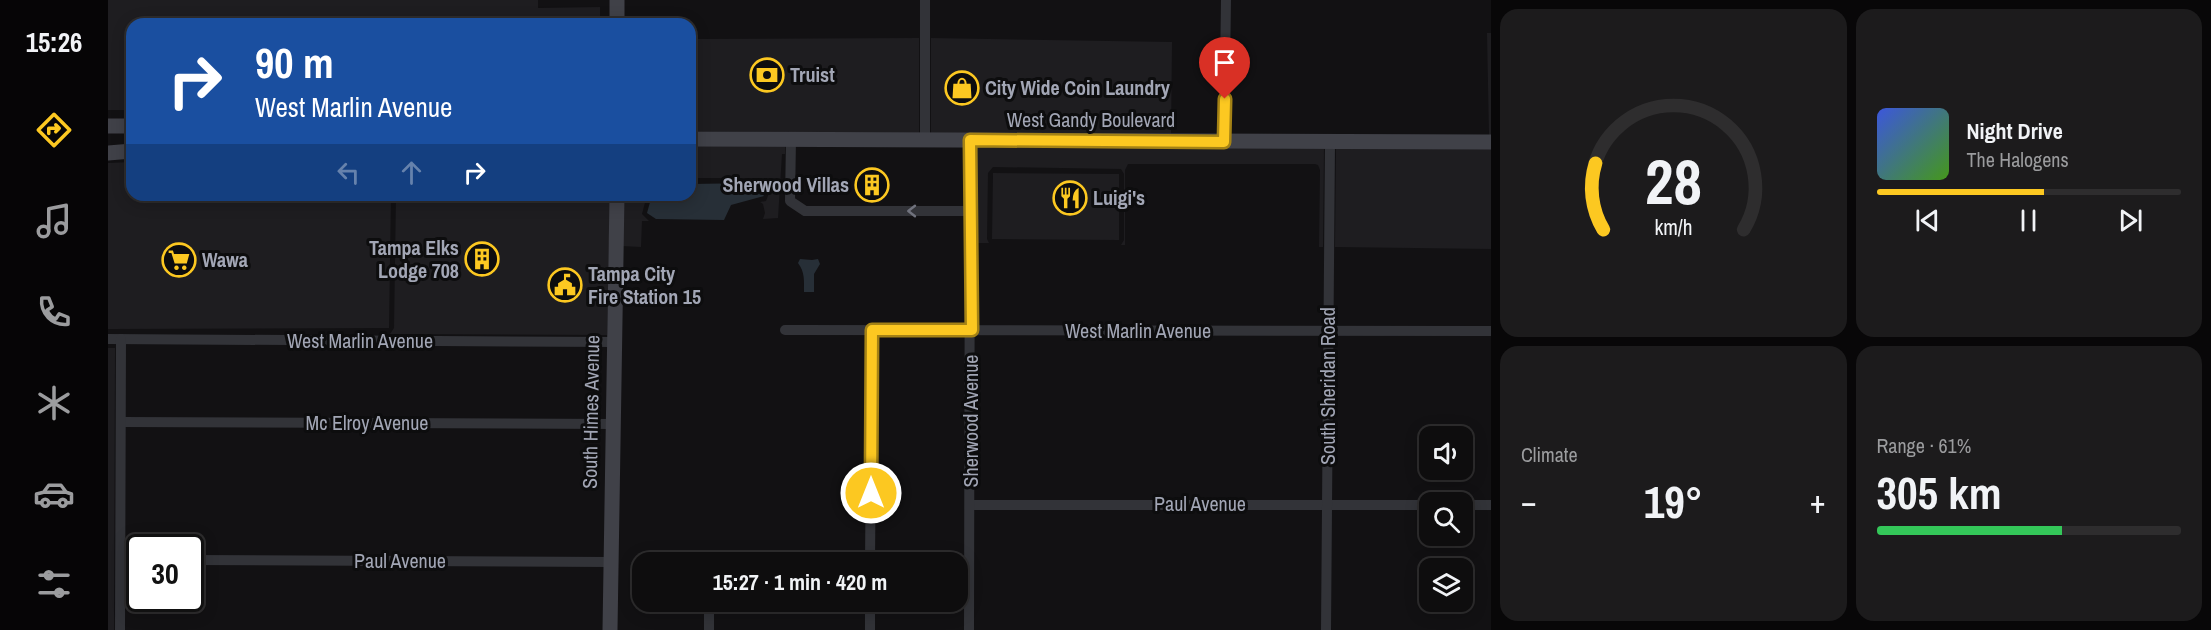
<!DOCTYPE html>
<meta charset="utf-8">
<style>
:root{--surface:#0e0d0e;--page:#1c1b1c;--text:#f1f3f6;--muted:#9b9c9e;--line:#2e2d2e;--accent:#fcc821}
body{margin:0;font-family:"Archivo Narrow",sans-serif;background:var(--page);color:var(--text);height:100vh;display:flex;flex-direction:column;font-size:22px;white-space:nowrap}
*{box-sizing:border-box;margin:0}
p{font-size:20px;color:var(--muted)}
.icon{flex:none;width:33px;height:33px;fill:none;stroke:currentColor;stroke-width:2;stroke-linecap:round;stroke-linejoin:round}
.map{position:relative;flex:1;overflow:hidden}
.side{display:flex;flex-direction:column;gap:9px;padding:9px;background:#080708;width:720px}
.side>*{flex:none}
.top-card{position:absolute;left:18px;top:18px;width:570px;height:183px;border-radius:18px;box-shadow:0 3px 15px #0003,0 0 0 2px var(--line);background:#1a4fa0;color:#fff;overflow:hidden}
.fabs{position:absolute;left:1311px;top:426px;display:grid;gap:12px}
.fabs a{display:grid;place-items:center;width:54px;height:54px;border-radius:12px;background:var(--surface);box-shadow:0 3px 15px #0003,0 0 0 2px var(--line);font-size:30px}
.speed{position:absolute;left:18px;top:534px;display:flex;gap:12px;font-size:30px;font-weight:700;text-align:center}
.speed>*{display:grid;place-content:center;width:78px;height:78px;border-radius:50%;background:var(--surface);box-shadow:0 3px 15px #0003,0 0 0 2px var(--line);line-height:1}
.speed .limit{border:3px solid #111;border-radius:9px;background:#fff;color:#111}
.pin{position:absolute;display:grid;place-items:center;width:51px;height:51px;color:#fff;margin:-62px -26px;border-radius:50% 50% 50% 0;rotate:-45deg;box-shadow:0 0 6px #0007}
.pin .icon{rotate:45deg}
.me{position:absolute;width:66px;margin:-33px;rotate:0deg;stroke-linejoin:round;filter:drop-shadow(0 0 4px #0008)}
.turn{display:flex;align-items:center;gap:21px;height:126px;padding:0 30px;font-size:27px}
.turn .icon{width:78px;height:78px;stroke-width:2.5}
.turn b{display:block;font-size:42px;line-height:51px}
.lanes{display:flex;align-items:center;height:57px;padding:0 30px;background:#0003;justify-content:center;gap:30px;direction:ltr}
.lanes .off{opacity:.35}
.big{font-size:45px;font-weight:700;line-height:1.1}
.side .tile{flex:1;display:flex;flex-direction:column;justify-content:center;gap:9px;min-width:0;padding:0 21px;border-radius:18px;background:var(--page)}
.side .dial{align-items:center;gap:0}
.dial svg{height:156px;overflow:visible;fill:none;stroke:var(--line);stroke-width:7;stroke-linecap:round;text-anchor:middle}
.dial text{fill:var(--text);stroke:none}
.song{display:flex;align-items:center;gap:18px}
.cover{width:72px;height:72px;border-radius:9px;background:linear-gradient(135deg,hsl(230 70% 55%),hsl(100 70% 35%))}
.played{height:6px;border-radius:3px;background:linear-gradient(90deg,var(--accent) 55%,var(--line) 55%)}
.keys{display:flex;justify-content:space-around;direction:ltr}
.heat{display:flex;justify-content:space-between;align-items:center;font-size:33px;direction:ltr}
.charge{height:9px;border-radius:4px;background:linear-gradient(90deg,#34c759 61%,var(--line) 0)}
.side .tiles{flex:1;display:grid;gap:9px;grid-template-columns:repeat(2,1fr)}
.trip{position:absolute;left:524px;top:552px;width:336px;height:60px;border-radius:18px;background:var(--surface);box-shadow:0 3px 15px #0003,0 0 0 2px var(--line);font-weight:700;line-height:60px;text-align:center}
main{display:flex;flex:1;min-height:0}
.menu{display:flex;flex-direction:column;width:108px;justify-content:space-around;align-items:center;background:#060506;color:var(--muted)}
.menu .icon{width:42px;height:42px}
.menu .on{color:var(--accent)}
.menu b{font-size:27px;color:var(--text)}
.map>svg:first-child{display:block}
.built{fill:#1e1d20}
.water{fill:#272f37}
.lines{fill:none;stroke-linecap:round;stroke-linejoin:round}
.street{stroke:#323338;stroke-width:10}
.secondary{stroke:#404148;stroke-width:15}
.oneway{stroke:#70727d}
.route-casing{stroke:#a48215;stroke-width:15}
.route{stroke:#fcc821;stroke-width:10}
.labels{text-anchor:middle;stroke-width:6;stroke-linejoin:round;paint-order:stroke}
.poi-label{font-size:20px;font-weight:bold;fill:#a2a6b5;stroke:#0d0d0e;text-anchor:start}
.street-label{font-size:20px;fill:#a2a6b5;stroke:#0d0d0e}
</style>
<main>
<nav class="menu">
<b>15:26</b>
<svg class="icon on" aria-label="directions" viewBox="0 0 24 24"><path d="M12 3l9 9-9 9-9-9zM9 14v-3h6M13 9l2 2-2 2"/></svg>
<svg class="icon" aria-label="music" viewBox="0 0 24 24"><path d="M9 18V5l10-2v13"/><circle cx="6" cy="18" r="3"/><circle cx="16" cy="16" r="3"/></svg>
<svg class="icon" aria-label="phone" viewBox="0 0 24 24"><path d="M5 4h4l2 5-3 2q2 4 5 5l2-3 5 2v4C11 20 4 13 5 4z"/></svg>
<svg class="icon" aria-label="climate" viewBox="0 0 24 24"><path d="M12 3v18M4 7l16 10M4 17L20 7"/></svg>
<svg class="icon" aria-label="car" viewBox="0 0 24 24"><path d="M5 17H2v-5l4-1 3-4h7l3 4 3 1v5h-3M9 17h6M6 11h13"/><circle cx="7" cy="17" r="2"/><circle cx="17" cy="17" r="2"/></svg>
<svg class="icon" aria-label="filters" viewBox="0 0 24 24"><path d="M4 7h16M4 17h16"/><circle cx="9" cy="7" r="2"/><circle cx="15" cy="17" r="2"/></svg>
</nav>
<div class="map">
<svg width="1383" height="630" viewBox="0 0 1383 630">
<rect width="100%" height="100%" fill="#121113"/>
<g class="built">
<path d="M 0,0 L 430,0 L 430,8 L 492,7 L 492,24 L 24,24 L 24,110 L 0,110 Z"/>
<path d="M 1379,33 L 1383,33 L 1383,135 L 1381,135 Z"/>
<path d="M 811,38 L 811,133 L 582,131 L 582,39 Z"/>
<path d="M 823,38 L 1064,42 L 1063,135 L 823,133 Z"/>
<path d="M 582,145 L 677,146 L 677,154 L 674,154 L 670,218 L 655,219 L 657,213 L 655,204 L 652,202 L 658,201 L 661,193 L 648,178 L 582,178 Z"/>
<path d="M 869,147 L 1216,149 L 1215,247 L 1211,247 L 1212,170 L 1210,165 L 1207,164 L 1020,164 L 1017,170 L 1017,245 L 1013,245 L 1016,240 L 1016,174 L 1013,169 L 885,167 L 880,173 L 879,239 L 881,243 L 869,243 Z"/>
<path d="M 1228,149 L 1383,149 L 1383,249 L 1227,247 Z"/>
<path d="M 24,162 L 24,195 L 283,195 L 281,328 L 0,329 L 0,163 Z"/>
<path d="M 885,173 L 1011,174 L 1011,240 L 884,239 Z"/>
<path d="M 288,195 L 502,195 L 499,335 L 282,334 L 286,328 Z"/>
<path d="M 514,195 L 539,195 L 534,214 L 541,221 L 534,221 L 533,247 L 513,246 Z"/>
<path d="M 0,348 L 7,348 L 6,630 L 0,630 Z"/>
</g>
<g class="water">
<path d="M 646,183 L 656,196 L 623,205 L 616,220 L 548,219 L 539,213 L 544,195 L 582,195 L 582,184 Z"/>
<path d="M 692,259 L 704,260 L 710,259 L 712,264 L 706,274 L 706,292 L 696,292 C 696,281 697,272 690,263 Z"/>
</g>
<g class="lines">
<g class="street">
<path d="M 683,139 L 682,201 L 697,211 L 863,211"/>
<path d="M 817,140 L 817,0"/>
<path d="M 1116,142 L 1118,0"/>
<path d="M 677,330 L 1383,331"/>
<path d="M 0,339 L 505,342"/>
<path d="M 14,422 L 504,424"/>
<path d="M 863,505 L 1322,505"/>
<path d="M 1354,505 L 1383,505"/>
<path d="M 13,560 L 32,560"/>
<path d="M 82,560 L 502,562"/>
<path d="M 762,562 L 764,330"/>
<path d="M 12,630 L 13,339"/>
<path d="M 601,630 L 601,602"/>
<path d="M 762,630 L 762,602"/>
<path d="M 861,630 L 862,140"/>
<path d="M 1218,630 L 1222,142"/>
</g>
<g class="secondary">
<path d="M 509,24 L 509,0"/>
<path d="M 0,126 L 24,126"/>
<path d="M 582,139 L 1383,142"/>
<path d="M 0,153 L 24,151"/>
<path d="M 502,630 L 509,195"/>
</g>
</g>
<defs><path id="oneway-chevron" d="M-2-3.5L2.5 0L-2 3.5" fill="none" stroke-width="1.6" stroke-linecap="round" stroke-linejoin="round" transform="scale(1.5)"/></defs>
<use class="oneway" href="#oneway-chevron" transform="translate(804 211) rotate(-180)"/>
<g class="lines">
<g class="route-casing">
<path id="route" d="M 763,493 L 764,330 L 864,330 L 862,140 L 1116,142 L 1117,99"/>
</g>
<use href="#route" class="route"/>
</g>
<defs>
<g id="bank-ring" transform="scale(1.725)"><circle r="9.5" fill="#0d0d0e" stroke="#fcc821" stroke-width="1.5"/><path d="M-6-4H6V4H-6ZM0-2.3a2.3 2.3 0 1 0 0 4.6a2.3 2.3 0 1 0 0-4.6Z" fill="#fcc821"/></g>
<g id="shop-ring" transform="scale(1.725)"><circle r="9.5" fill="#0d0d0e" stroke="#fcc821" stroke-width="1.5"/><path d="M-5-2.5h2.3a2.7 3.5 0 0 1 5.4 0H5L5.5 6h-11ZM-1.5-2.5h3a1.5 2.3 0 0 0-3 0Z" fill="#fcc821"/></g>
<g id="building-ring" transform="scale(1.725)"><circle r="9.5" fill="#0d0d0e" stroke="#fcc821" stroke-width="1.5"/><path d="M-4-6H4V6H1V3H-1V6H-4ZM-2.5-4.3h1.7v1.8h-1.7ZM.8-4.3h1.7v1.8H.8ZM-2.5-1h1.7V.8h-1.7ZM.8-1h1.7V.8H.8Z" fill="#fcc821"/></g>
<g id="restaurant-ring" transform="scale(1.725)"><circle r="9.5" fill="#0d0d0e" stroke="#fcc821" stroke-width="1.5"/><path d="M-5-6h1v4h1v-4h1v4h1v-4h1v5L-1.5 .5V6h-2V.5L-5-1ZM5-6V6H3V1.5H1.5Q1.5-4 5-6Z" fill="#fcc821"/></g>
<g id="supermarket-ring" transform="scale(1.725)"><circle r="9.5" fill="#0d0d0e" stroke="#fcc821" stroke-width="1.5"/><path d="M-6-5.5h2.5l.6 2H6L4.5 2H-2.5L-4.4-4H-6ZM-1.5 3.2a1.3 1.3 0 1 0 .1 0ZM3 3.2a1.3 1.3 0 1 0 .1 0Z" fill="#fcc821"/></g>
<g id="civic-ring" transform="scale(1.725)"><circle r="9.5" fill="#0d0d0e" stroke="#fcc821" stroke-width="1.5"/><path d="M-.6-6.5H3V-4.5H.6V-3L4-1V1h2V6H-6V1h2V-1L-.6-3ZM-1.2 2.5V6h2.4V2.5Z" fill="#fcc821"/></g>
</defs>
<g fill-rule="evenodd">
<use href="#bank-ring" x="659" y="75"/>
<use href="#shop-ring" x="854" y="88"/>
<use href="#building-ring" x="764" y="185"/>
<use href="#restaurant-ring" x="962" y="198"/>
<use href="#building-ring" x="374" y="259"/>
<use href="#supermarket-ring" x="71" y="260"/>
<use href="#civic-ring" x="457" y="285"/>
</g>
<g class="labels">
<g class="poi-label">
<text x="682" y="82">Truist</text>
<text x="877" y="95">City Wide Coin Laundry</text>
<text x="741" y="192" text-anchor="end">Sherwood Villas</text>
<text x="985" y="205">Luigi's</text>
<text x="351" y="255" text-anchor="end">Tampa Elks<tspan x="351" dy="23">Lodge 708</tspan></text>
<text x="94" y="267">Wawa</text>
<text x="480" y="281">Tampa City<tspan x="480" dy="23">Fire Station 15</tspan></text>
</g>
<g class="street-label">
<text x="983" y="127">West Gandy Boulevard</text>
<text x="1030" y="338">West Marlin Avenue</text>
<text x="252" y="348">West Marlin Avenue</text>
<text transform="translate(1220 386) rotate(-90)" y="7">South Sheridan Road</text>
<text transform="translate(483 412) rotate(-89)" y="7">South Himes Avenue</text>
<text transform="translate(863 421) rotate(-90)" y="7">Sherwood Avenue</text>
<text x="259" y="430">Mc Elroy Avenue</text>
<text x="1092" y="511">Paul Avenue</text>
<text x="292" y="568">Paul Avenue</text>
</g>
</g>
</svg>
<div class="fabs">
<a><svg class="icon" aria-label="sound" viewBox="0 0 24 24"><path d="M4 9h4l5-4v14l-5-4H4zM17 9q2 3 0 6"/></svg></a>
<a><svg class="icon" aria-label="search" viewBox="0 0 24 24"><circle cx="10" cy="10" r="6"/><path d="M15 15l6 6"/></svg></a>
<a><svg class="icon" aria-label="layers" viewBox="0 0 24 24"><path d="M12 4l9 5-9 5-9-5zM3 14l9 5 9-5"/></svg></a>
</div>
<div class="speed"><div class="limit">30</div></div>
<div class="pin" style="left:1117px;top:99px;background:#d93025"><svg class="icon" aria-label="arrive" viewBox="0 0 24 24"><path d="M6 21V4h12l-3 4 3 4H6"/></svg></div>
<svg class="me" style="left:763px;top:493px" viewBox="-20 -20 40 40"><circle r="17" fill="#fcc821" stroke="#fff" stroke-width="3"/><path d="M0-11L8 9 0 5-8 9z" fill="#fff"/></svg>
<div class="trip">15:27 · 1 min · 420 m</div>
<div class="top-card">
<div class="turn"><svg class="icon" aria-label="right" viewBox="0 0 24 24"><path d="M7 20v-9h11M14 6l5 5-5 5"/></svg><div><b>90 m</b>West Marlin Avenue</div></div>
<div class="lanes"><svg class="icon off" aria-label="left" viewBox="0 0 24 24"><path d="M17 20v-9H6M10 6l-5 5 5 5"/></svg><svg class="icon off" aria-label="ahead" viewBox="0 0 24 24"><path d="M12 20V5M6 11l6-6 6 6"/></svg><svg class="icon" aria-label="right" viewBox="0 0 24 24"><path d="M7 20v-9h11M14 6l5 5-5 5"/></svg></div>
</div>
</div>
<section class="side">
<div class="tiles">
<div class="tile dial"><svg viewBox="0 0 100 80">
<path d="M14 69A42 42 0 1 1 86 69"/>
<path d="M14 69A42 42 0 0 1 10 35" stroke="#fcc821"/>
<text x="50" y="56" font-size="32" font-weight="700">28</text>
<text x="50" y="72" font-size="11">km/h</text>
</svg></div>
<div class="tile">
<div class="song"><i class="cover"></i><div><b>Night Drive</b><p>The Halogens</p></div></div>
<div class="played"></div>
<div class="keys"><svg class="icon" aria-label="previous" viewBox="0 0 24 24"><path d="M18 5L8 12l10 7zM5 5v14"/></svg><svg class="icon" aria-label="pause" viewBox="0 0 24 24"><path d="M8 5v14M16 5v14"/></svg><svg class="icon" aria-label="next" viewBox="0 0 24 24"><path d="M6 5l10 7-10 7zM19 5v14"/></svg></div>
</div>
<div class="tile"><p>Climate</p>
<div class="heat"><a>−</a><b class="big">19°</b><a>+</a></div>
</div>
<div class="tile"><p>Range · 61%</p><b class="big">305 km</b><div class="charge"></div></div>
</div>
</section>
</main>
